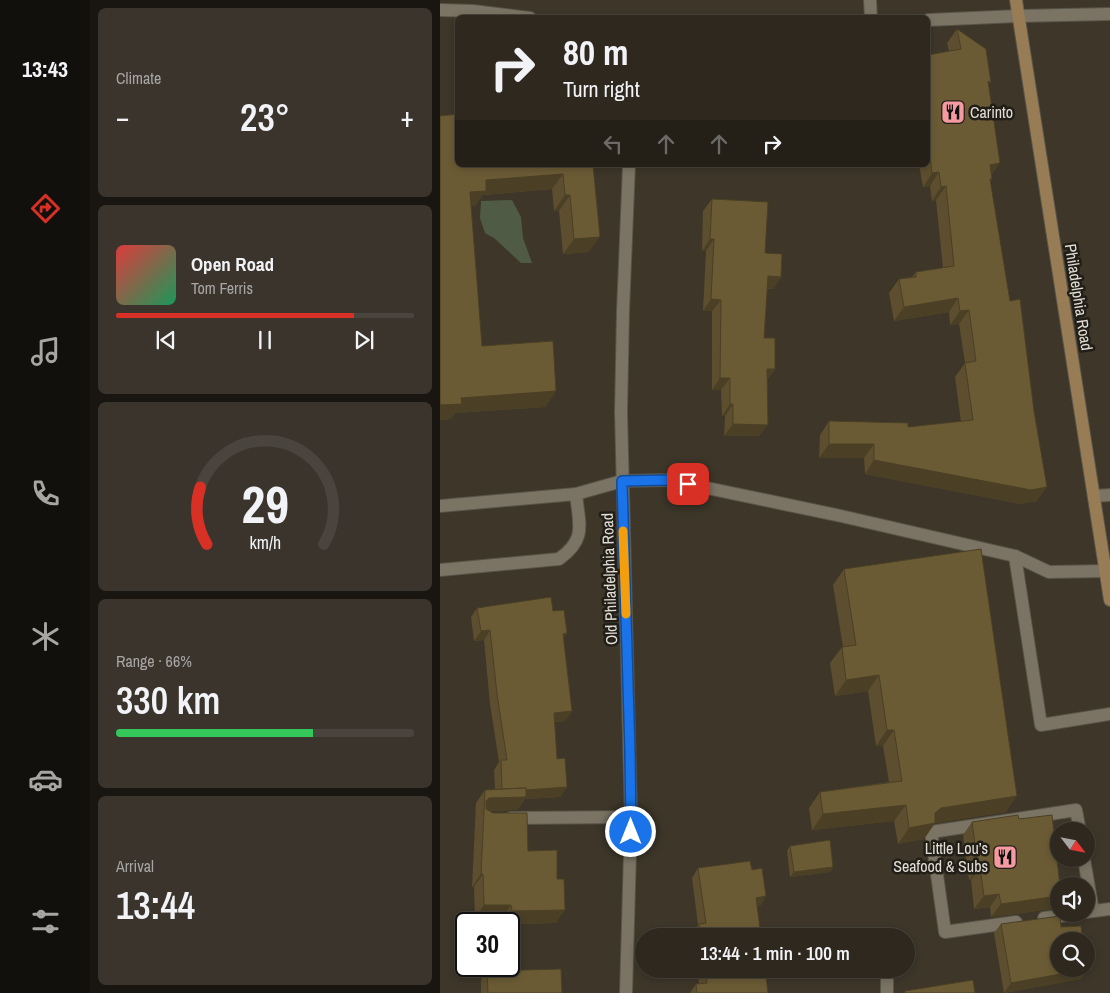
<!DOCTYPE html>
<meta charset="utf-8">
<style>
:root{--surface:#2e281f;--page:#3a342c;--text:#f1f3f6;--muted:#a7a6a4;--line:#49443d;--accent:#d93025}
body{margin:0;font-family:"Archivo Narrow",sans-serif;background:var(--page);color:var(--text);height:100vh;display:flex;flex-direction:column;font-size:19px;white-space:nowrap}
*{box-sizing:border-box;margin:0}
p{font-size:16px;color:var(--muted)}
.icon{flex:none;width:28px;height:28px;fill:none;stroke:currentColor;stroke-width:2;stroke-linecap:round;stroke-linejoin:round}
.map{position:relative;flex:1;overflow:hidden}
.drawer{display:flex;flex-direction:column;gap:8px;padding:8px;background:#191611;width:350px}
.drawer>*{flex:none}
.banner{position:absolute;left:15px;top:15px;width:475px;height:152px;border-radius:8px;box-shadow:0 2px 8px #0003,0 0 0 1px var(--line);background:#2e281f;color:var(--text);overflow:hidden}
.needle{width:32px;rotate:122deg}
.tools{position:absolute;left:610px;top:822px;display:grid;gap:10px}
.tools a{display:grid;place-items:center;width:45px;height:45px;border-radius:50%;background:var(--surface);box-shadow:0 2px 8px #0003,0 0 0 1px var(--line);font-size:25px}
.speed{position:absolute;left:15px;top:912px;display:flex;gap:10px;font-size:25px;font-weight:700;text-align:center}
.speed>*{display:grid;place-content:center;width:65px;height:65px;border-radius:50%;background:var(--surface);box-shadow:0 2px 8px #0003,0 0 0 1px var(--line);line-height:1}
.speed .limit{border:2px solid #111;border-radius:8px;background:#fff;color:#111}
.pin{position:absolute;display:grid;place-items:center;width:42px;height:42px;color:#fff;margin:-21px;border-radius:10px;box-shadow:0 2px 8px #0006}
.me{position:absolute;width:55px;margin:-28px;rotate:0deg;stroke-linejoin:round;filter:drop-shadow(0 0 4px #0008)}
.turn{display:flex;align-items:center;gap:18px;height:105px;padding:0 25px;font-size:22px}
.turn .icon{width:65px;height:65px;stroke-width:2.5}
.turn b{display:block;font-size:35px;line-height:42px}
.lanes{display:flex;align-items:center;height:48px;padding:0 25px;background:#0003;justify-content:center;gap:25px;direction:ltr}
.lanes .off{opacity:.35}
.big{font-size:38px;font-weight:600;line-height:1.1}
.drawer .card{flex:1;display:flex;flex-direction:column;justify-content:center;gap:8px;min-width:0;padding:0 18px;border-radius:8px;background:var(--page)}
.drawer .dial{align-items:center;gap:0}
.dial svg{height:130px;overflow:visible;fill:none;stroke:var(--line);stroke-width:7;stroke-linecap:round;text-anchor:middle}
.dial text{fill:var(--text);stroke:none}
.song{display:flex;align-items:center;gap:15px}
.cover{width:60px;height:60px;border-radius:8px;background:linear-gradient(135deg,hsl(0 70% 55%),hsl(150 70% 35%))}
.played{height:5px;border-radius:2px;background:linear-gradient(90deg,var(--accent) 80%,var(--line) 80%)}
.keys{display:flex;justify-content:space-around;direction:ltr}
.heat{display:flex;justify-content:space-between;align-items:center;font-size:28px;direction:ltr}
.charge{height:8px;border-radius:4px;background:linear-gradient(90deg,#34c759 66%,var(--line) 0)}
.trip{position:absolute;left:195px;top:928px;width:280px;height:50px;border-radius:25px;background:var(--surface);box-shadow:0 2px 8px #0003,0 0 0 1px var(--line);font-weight:600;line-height:50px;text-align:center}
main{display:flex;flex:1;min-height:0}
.tabs{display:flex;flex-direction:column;width:90px;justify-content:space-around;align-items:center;background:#12100c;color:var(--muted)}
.tabs .icon{width:35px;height:35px}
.tabs .active{color:var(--accent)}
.tabs b{font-size:22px;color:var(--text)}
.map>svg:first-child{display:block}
.green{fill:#505b46}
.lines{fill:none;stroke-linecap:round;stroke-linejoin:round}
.service-casing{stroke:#585448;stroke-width:14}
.minor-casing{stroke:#585448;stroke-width:14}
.tertiary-casing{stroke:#585448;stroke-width:14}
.secondary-casing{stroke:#585448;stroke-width:14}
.service{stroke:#7b7464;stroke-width:12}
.minor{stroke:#7b7464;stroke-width:12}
.tertiary{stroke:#7b7464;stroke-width:12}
.secondary{stroke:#987c55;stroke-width:12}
.wall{fill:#5c4e2e}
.shaded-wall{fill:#4b4025}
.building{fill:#6b5b35;stroke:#4b4025}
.route-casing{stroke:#114b97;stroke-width:12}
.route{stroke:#1a73e8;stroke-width:9}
.slow{stroke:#f59e0b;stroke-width:9}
.labels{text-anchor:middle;stroke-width:5;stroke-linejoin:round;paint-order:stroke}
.poi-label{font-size:16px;fill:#e2ded5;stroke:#211e18;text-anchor:start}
.street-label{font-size:16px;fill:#e2ded5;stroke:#211e18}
</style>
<main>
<nav class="tabs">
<b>13:43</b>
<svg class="icon active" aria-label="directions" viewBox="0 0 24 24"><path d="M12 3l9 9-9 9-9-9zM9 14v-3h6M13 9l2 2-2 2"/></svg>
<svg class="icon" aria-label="music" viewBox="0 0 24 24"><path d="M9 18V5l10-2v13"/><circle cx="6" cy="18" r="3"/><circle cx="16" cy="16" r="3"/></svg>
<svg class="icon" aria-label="phone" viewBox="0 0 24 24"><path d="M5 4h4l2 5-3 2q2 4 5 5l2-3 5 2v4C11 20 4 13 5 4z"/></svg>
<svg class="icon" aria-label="climate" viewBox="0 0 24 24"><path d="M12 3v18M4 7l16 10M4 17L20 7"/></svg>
<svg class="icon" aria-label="car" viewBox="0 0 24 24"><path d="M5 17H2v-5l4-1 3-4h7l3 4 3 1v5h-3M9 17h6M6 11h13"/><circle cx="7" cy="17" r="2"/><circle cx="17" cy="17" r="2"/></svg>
<svg class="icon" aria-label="filters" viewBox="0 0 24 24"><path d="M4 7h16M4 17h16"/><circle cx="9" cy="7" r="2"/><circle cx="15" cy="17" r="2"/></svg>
</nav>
<section class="drawer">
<div class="card"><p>Climate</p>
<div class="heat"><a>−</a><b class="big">23°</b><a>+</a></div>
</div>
<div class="card">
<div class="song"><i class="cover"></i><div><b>Open Road</b><p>Tom Ferris</p></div></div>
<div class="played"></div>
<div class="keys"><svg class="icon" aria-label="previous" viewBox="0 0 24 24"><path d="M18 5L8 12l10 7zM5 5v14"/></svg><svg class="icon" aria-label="pause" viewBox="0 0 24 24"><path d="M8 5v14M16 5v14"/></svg><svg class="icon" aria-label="next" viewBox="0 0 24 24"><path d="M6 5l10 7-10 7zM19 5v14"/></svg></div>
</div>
<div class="card dial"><svg viewBox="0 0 100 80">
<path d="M14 69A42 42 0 1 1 86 69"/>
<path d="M14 69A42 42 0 0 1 10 34" stroke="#d93025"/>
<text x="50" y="56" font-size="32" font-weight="700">29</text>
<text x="50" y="72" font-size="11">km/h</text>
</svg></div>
<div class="card"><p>Range · 66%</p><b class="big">330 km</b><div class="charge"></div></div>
<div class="card"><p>Arrival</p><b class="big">13:44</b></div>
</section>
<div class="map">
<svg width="670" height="993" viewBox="0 0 670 993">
<rect width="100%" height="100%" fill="#3d3629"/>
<path class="green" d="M 72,200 L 81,217 L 83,238 L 92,263 L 81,263 L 54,238 L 45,233 L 40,218 L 41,201 Z"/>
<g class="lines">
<g class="service-casing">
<g id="service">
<path d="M 430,0 L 431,18"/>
<path d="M 578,16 L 670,14"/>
<path d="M 654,496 L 670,495"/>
<path d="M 0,506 L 136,494 L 182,481 L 229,480 L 401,516 L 575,556 L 609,572 L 666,571"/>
<path d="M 575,556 L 601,725 L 670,714"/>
<path d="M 0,570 L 119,559 C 147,539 139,525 136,494"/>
<path d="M 71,818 L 191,817"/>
<path d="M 644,859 L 653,911"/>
<path d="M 646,912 L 670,909"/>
<path d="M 604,918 L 636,914"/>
<path d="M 576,922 L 505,932 L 491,832 L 636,810 L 640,831"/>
<path d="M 447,976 L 447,993"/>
</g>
</g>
<g class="minor-casing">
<path id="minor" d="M 186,993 L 191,817 L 181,412 L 183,311 L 189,165"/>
</g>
<g class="tertiary-casing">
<g id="tertiary">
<path d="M 0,10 L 33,11 L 90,18"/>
<path d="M 488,20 L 578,16"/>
</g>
</g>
<g class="secondary-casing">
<path id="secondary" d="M 576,0 L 670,600"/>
</g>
<use href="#service" class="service"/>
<use href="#minor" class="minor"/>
<use href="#tertiary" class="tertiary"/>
<use href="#secondary" class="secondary"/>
</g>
<g class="wall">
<path d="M 517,29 L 549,86 L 552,179 L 550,181 L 597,501 L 581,504 L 425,474 L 424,458 L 379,458 L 380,435 L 389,421 L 468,427 L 521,422 L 515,377 L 525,363 L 519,324 L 510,325 L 509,312 L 454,321 L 449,293 L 459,279 L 472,277 L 476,272 L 503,268 L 496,200 L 492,201 L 490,186 L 483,187 L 479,165 L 488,165 L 488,55 L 509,51 L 507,43 Z"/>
<path d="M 0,116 L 153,165 L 149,252 L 123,254 L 119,211 L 114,211 L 112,189 L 43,195 L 35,206 L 31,206 L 42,346 L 116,391 L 105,407 L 15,413 L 11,419 L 0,420 Z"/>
<path d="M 272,199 L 325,253 L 341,277 L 333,289 L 327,289 L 324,338 L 335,369 L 327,380 L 319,436 L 284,436 L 285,416 L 282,416 L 281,390 L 272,390 L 272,311 L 263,311 L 266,251 L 262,251 L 263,211 Z"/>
<path d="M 404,569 L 566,812 L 495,823 L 484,839 L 458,844 L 454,821 L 372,830 L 369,808 L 380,792 L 449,782 L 443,746 L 436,746 L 428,691 L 395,696 L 390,663 L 402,647 L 403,647 L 393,585 Z"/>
<path d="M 37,608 L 113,611 L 127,633 L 123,639 L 132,711 L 125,721 L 115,722 L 117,759 L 127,787 L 120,797 L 85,799 L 77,810 L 49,811 L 88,851 L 116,923 L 63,924 L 62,918 L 35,918 L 34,887 L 32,887 L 36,803 L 45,790 L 55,790 L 54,770 L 59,762 L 50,704 L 44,640 L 34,641 L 31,617 Z"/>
<path d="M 579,819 L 611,909 L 551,917 L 550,907 L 534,909 L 531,880 L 529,880 L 523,835 L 532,822 Z"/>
<path d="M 350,846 L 393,867 L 390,872 L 350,877 L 347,851 Z"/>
<path d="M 258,868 L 312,870 L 326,896 L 320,906 L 317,906 L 321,936 L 253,936 L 252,934 L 258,925 L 252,878 Z"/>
<path d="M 561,924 L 621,927 L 648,969 L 641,979 L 564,993 L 554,933 Z"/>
<path d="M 257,969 L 325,969 L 328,993 L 250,993 L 256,984 L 259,984 Z"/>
<path d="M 47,971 L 122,993 L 41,993 L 41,980 Z"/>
</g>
<g class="shaded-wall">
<path d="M 560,163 L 550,177 L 550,165 Z"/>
<path d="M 499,172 L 490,186 L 483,187 L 492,173 Z"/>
<path d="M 123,174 L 112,189 L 43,195 L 35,206 L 19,207 L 30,192 L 46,180 Z"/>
<path d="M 506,186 L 496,200 L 492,201 L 501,187 Z"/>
<path d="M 125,195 L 130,195 L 119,211 L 114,211 Z"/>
<path d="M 160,237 L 149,252 L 123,254 L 134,239 Z"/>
<path d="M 270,239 L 274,239 L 266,251 L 262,251 Z"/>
<path d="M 328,276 L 341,277 L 333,289 L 319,288 Z"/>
<path d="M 518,298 L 509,312 L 454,321 L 464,307 Z"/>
<path d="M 271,299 L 281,300 L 272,311 L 263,311 Z"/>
<path d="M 529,310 L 519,324 L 510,325 L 520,311 Z"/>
<path d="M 327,369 L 335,369 L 326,381 Z"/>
<path d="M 280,378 L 290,378 L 281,390 L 272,390 Z"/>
<path d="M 116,391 L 105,407 L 15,413 L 11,419 L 0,420 L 0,405 L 21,398 Z"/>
<path d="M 290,404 L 293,404 L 285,416 L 282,416 Z"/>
<path d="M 293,424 L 328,425 L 319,436 L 284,436 Z"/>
<path d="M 389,444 L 434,444 L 424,458 L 379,458 Z"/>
<path d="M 434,460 L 607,487 L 597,501 L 581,504 L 425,474 Z"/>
<path d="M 50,630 L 44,640 L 34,641 L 41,631 Z"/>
<path d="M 127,633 L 121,642 L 123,634 Z"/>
<path d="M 439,675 L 428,691 L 395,696 L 406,680 Z"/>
<path d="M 132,711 L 125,721 L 108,722 L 114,713 Z"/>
<path d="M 447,730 L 454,730 L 443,746 L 436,746 Z"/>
<path d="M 127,787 L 120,797 L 85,799 L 77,810 L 44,811 L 46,801 L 49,798 L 62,791 Z"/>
<path d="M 577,796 L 566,812 L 490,824 L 495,823 L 484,839 L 458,844 L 469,828 L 495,813 L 501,808 Z"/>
<path d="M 466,805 L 454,821 L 372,830 L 383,814 Z"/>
<path d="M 393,867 L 390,872 L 350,877 L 354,872 Z"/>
<path d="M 538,867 L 540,867 L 531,880 L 529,880 Z"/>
<path d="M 41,874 L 43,874 L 34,887 L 32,887 Z"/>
<path d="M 559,894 L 550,907 L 534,909 L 544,896 Z"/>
<path d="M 326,896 L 320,906 L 309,907 L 316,898 Z"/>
<path d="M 619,896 L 619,899 L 611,909 L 551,917 L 561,904 Z"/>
<path d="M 44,905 L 71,905 L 62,918 L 35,918 Z"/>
<path d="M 125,910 L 116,923 L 63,924 L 72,911 Z"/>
<path d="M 648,969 L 641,979 L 564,993 L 571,983 Z"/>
</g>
<g class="building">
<path d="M 517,29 L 546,49 L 551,83 L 548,81 L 560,163 L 550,165 L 552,179 L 550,179 L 570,301 L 580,299 L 594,411 L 607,487 L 591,490 L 434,460 L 434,444 L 389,444 L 389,421 L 468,423 L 468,427 L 533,420 L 525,363 L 536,361 L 529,310 L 520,311 L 518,298 L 464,307 L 459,279 L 476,277 L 476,272 L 514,266 L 506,186 L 501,187 L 499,172 L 492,173 L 488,141 L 488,55 L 521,49 Z"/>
<path d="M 18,114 L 18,165 L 153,165 L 160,237 L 134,239 L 130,195 L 125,195 L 123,174 L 46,180 L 46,191 L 30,192 L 42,346 L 113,341 L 116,391 L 21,398 L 22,404 L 0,405 L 0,116 Z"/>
<path d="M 272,199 L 328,202 L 325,253 L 342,254 L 341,277 L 328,276 L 324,338 L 335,338 L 335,369 L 327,369 L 328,425 L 293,424 L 293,404 L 290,404 L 290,378 L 280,378 L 281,300 L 271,299 L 274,239 L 270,239 Z"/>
<path d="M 541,549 L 577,796 L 501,808 L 495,813 L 495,823 L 469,828 L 466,805 L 383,814 L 380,792 L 462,781 L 454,730 L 447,730 L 439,675 L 406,680 L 402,647 L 416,645 L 404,569 Z"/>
<path d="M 111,597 L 113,611 L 124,610 L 127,633 L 123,634 L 132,711 L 114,713 L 117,759 L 125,758 L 127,787 L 86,790 L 86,788 L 62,789 L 61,760 L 67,760 L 57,694 L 50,630 L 41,631 L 37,608 Z"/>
<path d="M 86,788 L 86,797 L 49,798 L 46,801 L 46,809 L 53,813 L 87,813 L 88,851 L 117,850 L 117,879 L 124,879 L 125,910 L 72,911 L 71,905 L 44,905 L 43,874 L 41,874 L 45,790 Z"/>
<path d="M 578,815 L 579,819 L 612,815 L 620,886 L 619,886 L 619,896 L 561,904 L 559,894 L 544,896 L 540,867 L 538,867 L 532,822 Z"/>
<path d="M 390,840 L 393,867 L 354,872 L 350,846 Z"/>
<path d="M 310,861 L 312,870 L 322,868 L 326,896 L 316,898 L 321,936 L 261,936 L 259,924 L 266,923 L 258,868 Z"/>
<path d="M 620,916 L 621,927 L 641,926 L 643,941 L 619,941 L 619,969 L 646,969 L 646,958 L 648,969 L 571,983 L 561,924 Z"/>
<path d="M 121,969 L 122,993 L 48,993 L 47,971 Z"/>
<path d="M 265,969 L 325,969 L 328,993 L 257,993 L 256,984 L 267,983 Z"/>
<path d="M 533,980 L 535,993 L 465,993 L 465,991 Z"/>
</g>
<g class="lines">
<g class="route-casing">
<path id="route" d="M 191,832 L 190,752 L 182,481 L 230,480 L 248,484"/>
</g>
<use href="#route" class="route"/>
<path class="slow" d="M 183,531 L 186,614"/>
</g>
<defs>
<g id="restaurant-square" transform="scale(1.25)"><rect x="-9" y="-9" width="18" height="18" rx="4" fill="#f49aa0" stroke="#211e18"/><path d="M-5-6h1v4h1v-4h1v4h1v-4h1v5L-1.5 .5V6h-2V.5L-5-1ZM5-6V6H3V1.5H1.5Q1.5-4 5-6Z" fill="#111"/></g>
</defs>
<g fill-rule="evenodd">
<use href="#restaurant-square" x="513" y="112"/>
<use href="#restaurant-square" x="565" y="857"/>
</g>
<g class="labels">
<g class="poi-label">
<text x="530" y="118">Carinto</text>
<text x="548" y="854" text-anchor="end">Little Lou’s<tspan x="548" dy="18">Seafood &amp; Subs</tspan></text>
</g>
<g class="street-label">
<text transform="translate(639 297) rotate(81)" y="6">Philadelphia Road</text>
<text transform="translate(169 579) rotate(-92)" y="6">Old Philadelphia Road</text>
</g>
</g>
</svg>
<div class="tools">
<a><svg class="needle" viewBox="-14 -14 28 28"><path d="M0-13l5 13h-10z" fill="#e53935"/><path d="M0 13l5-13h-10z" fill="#a7a6a4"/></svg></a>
<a><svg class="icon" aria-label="sound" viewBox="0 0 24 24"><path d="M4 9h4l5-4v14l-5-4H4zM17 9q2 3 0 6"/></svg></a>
<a><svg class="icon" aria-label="search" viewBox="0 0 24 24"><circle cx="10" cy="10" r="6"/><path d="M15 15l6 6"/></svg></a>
</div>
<div class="speed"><div class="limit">30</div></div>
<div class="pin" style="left:248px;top:484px;background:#d93025"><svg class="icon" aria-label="arrive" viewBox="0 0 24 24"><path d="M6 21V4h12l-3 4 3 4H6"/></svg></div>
<svg class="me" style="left:191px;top:832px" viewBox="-20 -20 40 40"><circle r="17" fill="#1a73e8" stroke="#fff" stroke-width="3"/><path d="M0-11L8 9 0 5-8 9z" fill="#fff"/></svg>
<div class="trip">13:44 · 1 min · 100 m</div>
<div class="banner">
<div class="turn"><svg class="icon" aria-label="right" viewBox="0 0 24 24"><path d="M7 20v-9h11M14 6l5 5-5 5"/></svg><div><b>80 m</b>Turn right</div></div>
<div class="lanes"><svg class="icon off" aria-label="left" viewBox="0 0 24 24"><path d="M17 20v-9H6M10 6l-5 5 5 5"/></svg><svg class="icon off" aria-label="ahead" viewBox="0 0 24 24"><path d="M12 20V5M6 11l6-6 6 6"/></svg><svg class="icon off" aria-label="ahead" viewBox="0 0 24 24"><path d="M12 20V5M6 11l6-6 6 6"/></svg><svg class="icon" aria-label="right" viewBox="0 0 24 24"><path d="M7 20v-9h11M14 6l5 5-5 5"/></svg></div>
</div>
</div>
</main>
